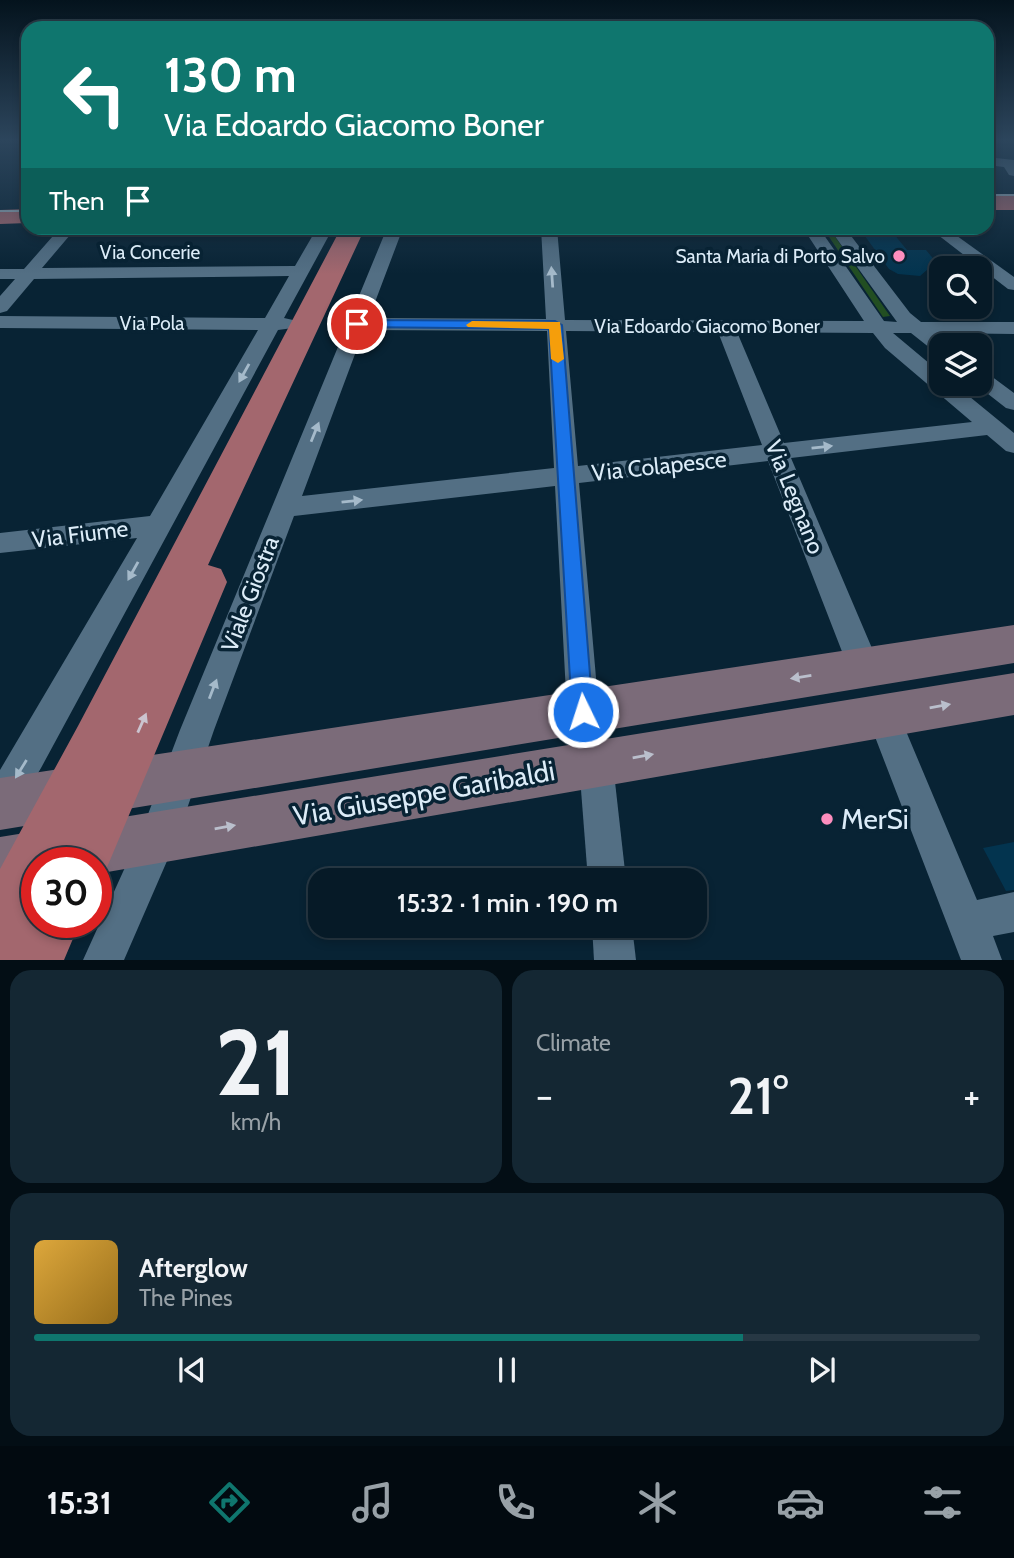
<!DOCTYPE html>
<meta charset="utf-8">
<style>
:root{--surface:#061a27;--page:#142733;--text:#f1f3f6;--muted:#98a1a7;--line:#273844;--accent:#0f766e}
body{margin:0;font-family:Cabin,sans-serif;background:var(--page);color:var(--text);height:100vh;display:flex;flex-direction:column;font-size:26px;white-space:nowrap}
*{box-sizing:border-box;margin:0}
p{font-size:23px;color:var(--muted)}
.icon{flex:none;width:38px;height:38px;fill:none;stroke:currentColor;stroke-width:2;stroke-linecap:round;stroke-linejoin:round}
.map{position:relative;height:960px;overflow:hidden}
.drawer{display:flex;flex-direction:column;gap:10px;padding:10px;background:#030e15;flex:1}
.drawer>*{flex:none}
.banner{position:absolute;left:21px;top:21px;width:973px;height:214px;border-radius:21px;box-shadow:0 4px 10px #0003,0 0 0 2px var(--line);background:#0f766e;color:#fff;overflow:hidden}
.fabs{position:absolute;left:929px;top:256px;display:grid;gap:14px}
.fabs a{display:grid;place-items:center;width:63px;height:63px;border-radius:14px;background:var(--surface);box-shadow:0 4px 10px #0003,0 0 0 2px var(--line);font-size:35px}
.speed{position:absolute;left:21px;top:847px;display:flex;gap:14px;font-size:35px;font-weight:700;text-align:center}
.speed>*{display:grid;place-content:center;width:91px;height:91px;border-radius:50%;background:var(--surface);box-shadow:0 4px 10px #0003,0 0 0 2px var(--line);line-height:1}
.speed .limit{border:10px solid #d22;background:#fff;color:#111}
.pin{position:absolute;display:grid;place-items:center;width:60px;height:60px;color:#fff;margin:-30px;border:4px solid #fff;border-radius:50%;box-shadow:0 2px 7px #0007}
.me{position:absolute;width:77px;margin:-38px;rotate:356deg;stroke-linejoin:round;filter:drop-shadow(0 0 5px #0008)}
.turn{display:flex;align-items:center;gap:24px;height:147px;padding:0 28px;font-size:32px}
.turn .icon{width:91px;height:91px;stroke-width:2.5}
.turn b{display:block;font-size:49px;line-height:60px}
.then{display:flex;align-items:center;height:66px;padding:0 28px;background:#0003;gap:14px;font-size:26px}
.big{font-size:52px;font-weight:600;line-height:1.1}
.drawer .card{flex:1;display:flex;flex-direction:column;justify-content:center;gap:10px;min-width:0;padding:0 24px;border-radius:21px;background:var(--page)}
.drawer .dial{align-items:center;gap:0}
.dial b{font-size:91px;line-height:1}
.song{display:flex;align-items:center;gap:21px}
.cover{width:84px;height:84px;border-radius:10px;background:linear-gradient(135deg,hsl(40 70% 55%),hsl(40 70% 35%))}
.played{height:7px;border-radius:4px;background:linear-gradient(90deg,var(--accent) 75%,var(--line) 75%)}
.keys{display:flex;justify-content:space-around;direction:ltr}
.heat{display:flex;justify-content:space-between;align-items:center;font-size:38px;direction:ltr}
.drawer .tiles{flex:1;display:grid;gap:10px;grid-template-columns:1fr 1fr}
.card:last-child{grid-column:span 2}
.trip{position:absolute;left:308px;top:868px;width:399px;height:70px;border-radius:21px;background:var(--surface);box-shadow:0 4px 10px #0003,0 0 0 2px var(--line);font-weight:600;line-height:70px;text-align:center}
.tab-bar{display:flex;height:112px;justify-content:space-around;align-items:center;background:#020a10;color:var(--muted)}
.tab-bar .icon{width:49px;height:49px}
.tab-bar .current{color:var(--accent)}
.tab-bar b{font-size:32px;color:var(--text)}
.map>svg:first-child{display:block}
.green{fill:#224e22}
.building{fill:#03344f}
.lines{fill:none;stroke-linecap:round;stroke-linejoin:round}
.street{fill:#536f84;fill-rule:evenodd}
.secondary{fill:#7b6b79;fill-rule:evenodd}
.primary{fill:#a3676e;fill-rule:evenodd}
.tram{stroke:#9baebb;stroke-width:2}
.oneway{fill:#a5baca}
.oneway2{fill:#babfcc}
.oneway3{fill:#cbc4cf}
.route{fill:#1a73e8;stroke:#114b97;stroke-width:2}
.slow{fill:#f59e0b}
.poi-dot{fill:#fd8ebe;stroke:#082334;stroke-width:2.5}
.labels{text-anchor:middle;stroke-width:7;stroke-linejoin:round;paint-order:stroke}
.far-street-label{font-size:19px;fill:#dcecf8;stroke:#082334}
.far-poi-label{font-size:19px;fill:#dcecf8;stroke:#082334;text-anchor:end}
.street-label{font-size:23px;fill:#dcecf8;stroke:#082334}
.near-street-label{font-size:28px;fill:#dcecf8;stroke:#082334}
.near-poi-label{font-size:28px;fill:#dcecf8;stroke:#082334;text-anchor:start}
</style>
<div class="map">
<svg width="1014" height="960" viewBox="0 0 1014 960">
<rect width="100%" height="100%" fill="#082334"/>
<path class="green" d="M 823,228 L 829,228 L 890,316 L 883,317 Z"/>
<g class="building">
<path d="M 859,228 L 889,228 L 907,250 L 926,250 L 936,262 L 920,276 L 898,274 L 889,269 Z"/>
<path d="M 1014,842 L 1014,890 L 1006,891 L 983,848 Z"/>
</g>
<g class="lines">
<g class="street">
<path d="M 987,157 L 1014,160 L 1014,176 L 1009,175 L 1004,167 L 987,165 Z"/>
<path d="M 60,228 L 76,228 L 42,268 L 295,266 L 317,228 L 333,228 L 284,318 L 293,320 L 296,324 L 293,328 L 278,330 L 41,768 L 13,815 L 0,820 L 0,770 L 137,538 L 0,553 L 0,533 L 150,516 L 258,330 L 0,328 L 0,316 L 265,318 L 289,276 L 34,279 L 7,311 L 0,313 L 0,296 L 15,279 L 0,279 L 0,269 L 24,269 Z"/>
<path d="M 387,228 L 403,228 L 369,318 L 546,319 L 541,228 L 557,228 L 565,320 L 864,321 L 803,228 L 819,228 L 884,321 L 897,322 L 829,228 L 845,228 L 910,313 L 921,322 L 1014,322 L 1014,334 L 936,333 L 950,345 L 942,345 L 942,354 L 935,352 L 911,333 L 893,333 L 942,374 L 942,383 L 953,383 L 1014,433 L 1014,453 L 1006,451 L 987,435 L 791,458 L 880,667 L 875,677 L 864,681 L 853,677 L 848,667 L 768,461 L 579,483 L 599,712 L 595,723 L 583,728 L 571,723 L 567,712 L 555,486 L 294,516 L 214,730 L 177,838 L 124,960 L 83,960 L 142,830 L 180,730 ZM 364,330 L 547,331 L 554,468 L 302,496 ZM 566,331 L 718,332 L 762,445 L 578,466 ZM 737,332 L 873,333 L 885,348 L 972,422 L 784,443 Z"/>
<path d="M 929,228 L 946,228 L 1014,277 L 1014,290 L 1008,289 Z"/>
<path d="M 980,372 L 987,373 L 1014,393 L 1014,410 L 1006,408 L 974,383 L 980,383 Z"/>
<path d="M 883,700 L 895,705 L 977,900 L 1014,892 L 1014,932 L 993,936 L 1002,960 L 961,960 L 867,716 L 871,705 Z"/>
<path d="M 596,747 L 608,752 L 613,764 L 626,880 L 588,880 L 579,764 L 584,752 Z"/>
<path d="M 592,926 L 632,926 L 636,960 L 594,960 Z"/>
</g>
<g class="secondary">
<path d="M 1014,625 L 1014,663 L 0,830 L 0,778 Z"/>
<path d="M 1014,673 L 1014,715 L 96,874 L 96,863 L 37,863 L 37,885 L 0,891 L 0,837 Z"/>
</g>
<g class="primary">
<rect x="987" y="196" width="27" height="14"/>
<path d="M 28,209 L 28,223 L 0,224 L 0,210 Z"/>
<path d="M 341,228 L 365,228 L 208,565 L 221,569 L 227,582 L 100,884 L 96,886 L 96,863 L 37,863 L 37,922 L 80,922 L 64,960 L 0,960 L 0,869 L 78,726 Z"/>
</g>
<g class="tram">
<path d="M 987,195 L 1014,195"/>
<path d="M 0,211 L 28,211"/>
</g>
</g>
<defs><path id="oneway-solid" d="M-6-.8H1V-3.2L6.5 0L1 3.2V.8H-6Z" transform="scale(1.75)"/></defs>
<g class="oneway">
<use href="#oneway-solid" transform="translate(552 277) rotate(-94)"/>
<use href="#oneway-solid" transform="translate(244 373) rotate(119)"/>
<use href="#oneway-solid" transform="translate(315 432) rotate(-68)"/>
<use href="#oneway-solid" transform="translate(822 447) rotate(-6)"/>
<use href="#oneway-solid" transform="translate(352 501) rotate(-6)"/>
<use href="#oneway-solid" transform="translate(133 571) rotate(119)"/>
<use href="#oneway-solid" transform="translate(213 689) rotate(-69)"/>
<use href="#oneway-solid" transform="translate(21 769) rotate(122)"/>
</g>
<g class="oneway2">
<use href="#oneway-solid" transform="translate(801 677) rotate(171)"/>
<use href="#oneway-solid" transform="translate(940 706) rotate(-10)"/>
<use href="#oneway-solid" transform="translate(643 756) rotate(-10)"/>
<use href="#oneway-solid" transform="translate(225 827) rotate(-10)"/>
</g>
<use class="oneway3" href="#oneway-solid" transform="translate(142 723) rotate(-66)"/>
<linearGradient id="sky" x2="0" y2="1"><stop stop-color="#04131d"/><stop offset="0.51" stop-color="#2c455c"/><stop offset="1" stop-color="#2c455c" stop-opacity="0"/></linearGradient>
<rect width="1014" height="274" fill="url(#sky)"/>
<path class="route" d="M 357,320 L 555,321 L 562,325 L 593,712 L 590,719 L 583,722 L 575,719 L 572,712 L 549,329 L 353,327 L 353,321 Z"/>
<path class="slow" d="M 472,321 L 560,322 L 564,359 L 558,363 L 551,359 L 549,329 L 468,327 L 466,325 Z"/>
<g class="poi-dot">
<circle cx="899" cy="256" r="7"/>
<circle cx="827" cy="819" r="7"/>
</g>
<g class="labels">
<g class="far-street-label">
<text x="150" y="259">Via Concerie</text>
<text x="152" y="330">Via Pola</text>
<text x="707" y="333">Via Edoardo Giacomo Boner</text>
</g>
<g class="far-poi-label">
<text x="885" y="263">Santa Maria di Porto Salvo</text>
</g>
<g class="street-label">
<text transform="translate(659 466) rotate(-6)" y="8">Via Colapesce</text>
<text transform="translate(795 497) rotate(68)" y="8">Via Legnano</text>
<text transform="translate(80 534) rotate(-7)" y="8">Via Fiume</text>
<text transform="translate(250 594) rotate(-69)" y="8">Viale Giostra</text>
</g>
<g class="near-street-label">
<text transform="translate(424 793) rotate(-10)" y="10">Via Giuseppe Garibaldi</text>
</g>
<g class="near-poi-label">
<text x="841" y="829">MerSi</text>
</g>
</g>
</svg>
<div class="fabs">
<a><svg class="icon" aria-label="search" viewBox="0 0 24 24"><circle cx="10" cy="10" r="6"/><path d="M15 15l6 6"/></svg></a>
<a><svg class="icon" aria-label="layers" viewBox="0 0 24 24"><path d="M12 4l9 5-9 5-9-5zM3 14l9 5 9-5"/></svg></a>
</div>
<div class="speed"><div class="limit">30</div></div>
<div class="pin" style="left:357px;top:324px;background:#d93025"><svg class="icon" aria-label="arrive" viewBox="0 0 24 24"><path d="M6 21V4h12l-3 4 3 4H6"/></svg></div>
<svg class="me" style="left:583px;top:712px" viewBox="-20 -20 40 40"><circle r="17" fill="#1a73e8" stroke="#fff" stroke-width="3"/><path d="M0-11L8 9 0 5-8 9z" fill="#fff"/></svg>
<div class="trip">15:32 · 1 min · 190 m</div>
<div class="banner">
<div class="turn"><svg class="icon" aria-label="left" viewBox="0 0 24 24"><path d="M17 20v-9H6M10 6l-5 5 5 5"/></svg><div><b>130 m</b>Via Edoardo Giacomo Boner</div></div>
<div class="then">Then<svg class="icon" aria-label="arrive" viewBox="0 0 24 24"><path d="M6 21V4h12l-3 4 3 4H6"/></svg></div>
</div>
</div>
<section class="drawer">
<div class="tiles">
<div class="card dial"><b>21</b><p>km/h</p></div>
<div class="card"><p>Climate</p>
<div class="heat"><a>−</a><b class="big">21°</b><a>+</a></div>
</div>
<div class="card">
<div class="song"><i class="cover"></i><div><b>Afterglow</b><p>The Pines</p></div></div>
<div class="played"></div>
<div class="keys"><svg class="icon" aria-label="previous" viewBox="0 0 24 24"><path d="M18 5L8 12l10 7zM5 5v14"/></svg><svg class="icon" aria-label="pause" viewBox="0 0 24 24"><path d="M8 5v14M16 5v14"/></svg><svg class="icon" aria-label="next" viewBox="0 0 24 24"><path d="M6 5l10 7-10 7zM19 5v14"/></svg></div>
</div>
</div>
</section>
<nav class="tab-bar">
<b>15:31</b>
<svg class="icon current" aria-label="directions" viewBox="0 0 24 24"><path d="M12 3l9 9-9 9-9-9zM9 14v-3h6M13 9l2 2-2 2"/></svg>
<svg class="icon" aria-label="music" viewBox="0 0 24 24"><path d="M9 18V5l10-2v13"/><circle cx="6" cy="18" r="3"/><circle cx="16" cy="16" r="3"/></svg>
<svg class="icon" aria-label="phone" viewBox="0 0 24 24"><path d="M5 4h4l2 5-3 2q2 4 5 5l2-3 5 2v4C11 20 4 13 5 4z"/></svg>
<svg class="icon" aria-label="climate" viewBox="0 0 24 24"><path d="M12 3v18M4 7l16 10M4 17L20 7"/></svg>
<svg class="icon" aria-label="car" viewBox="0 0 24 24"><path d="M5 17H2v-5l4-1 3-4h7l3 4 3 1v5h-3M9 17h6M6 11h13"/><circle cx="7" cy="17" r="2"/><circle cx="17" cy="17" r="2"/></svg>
<svg class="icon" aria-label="filters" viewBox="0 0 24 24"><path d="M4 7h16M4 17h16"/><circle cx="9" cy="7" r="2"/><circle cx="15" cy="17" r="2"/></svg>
</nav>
